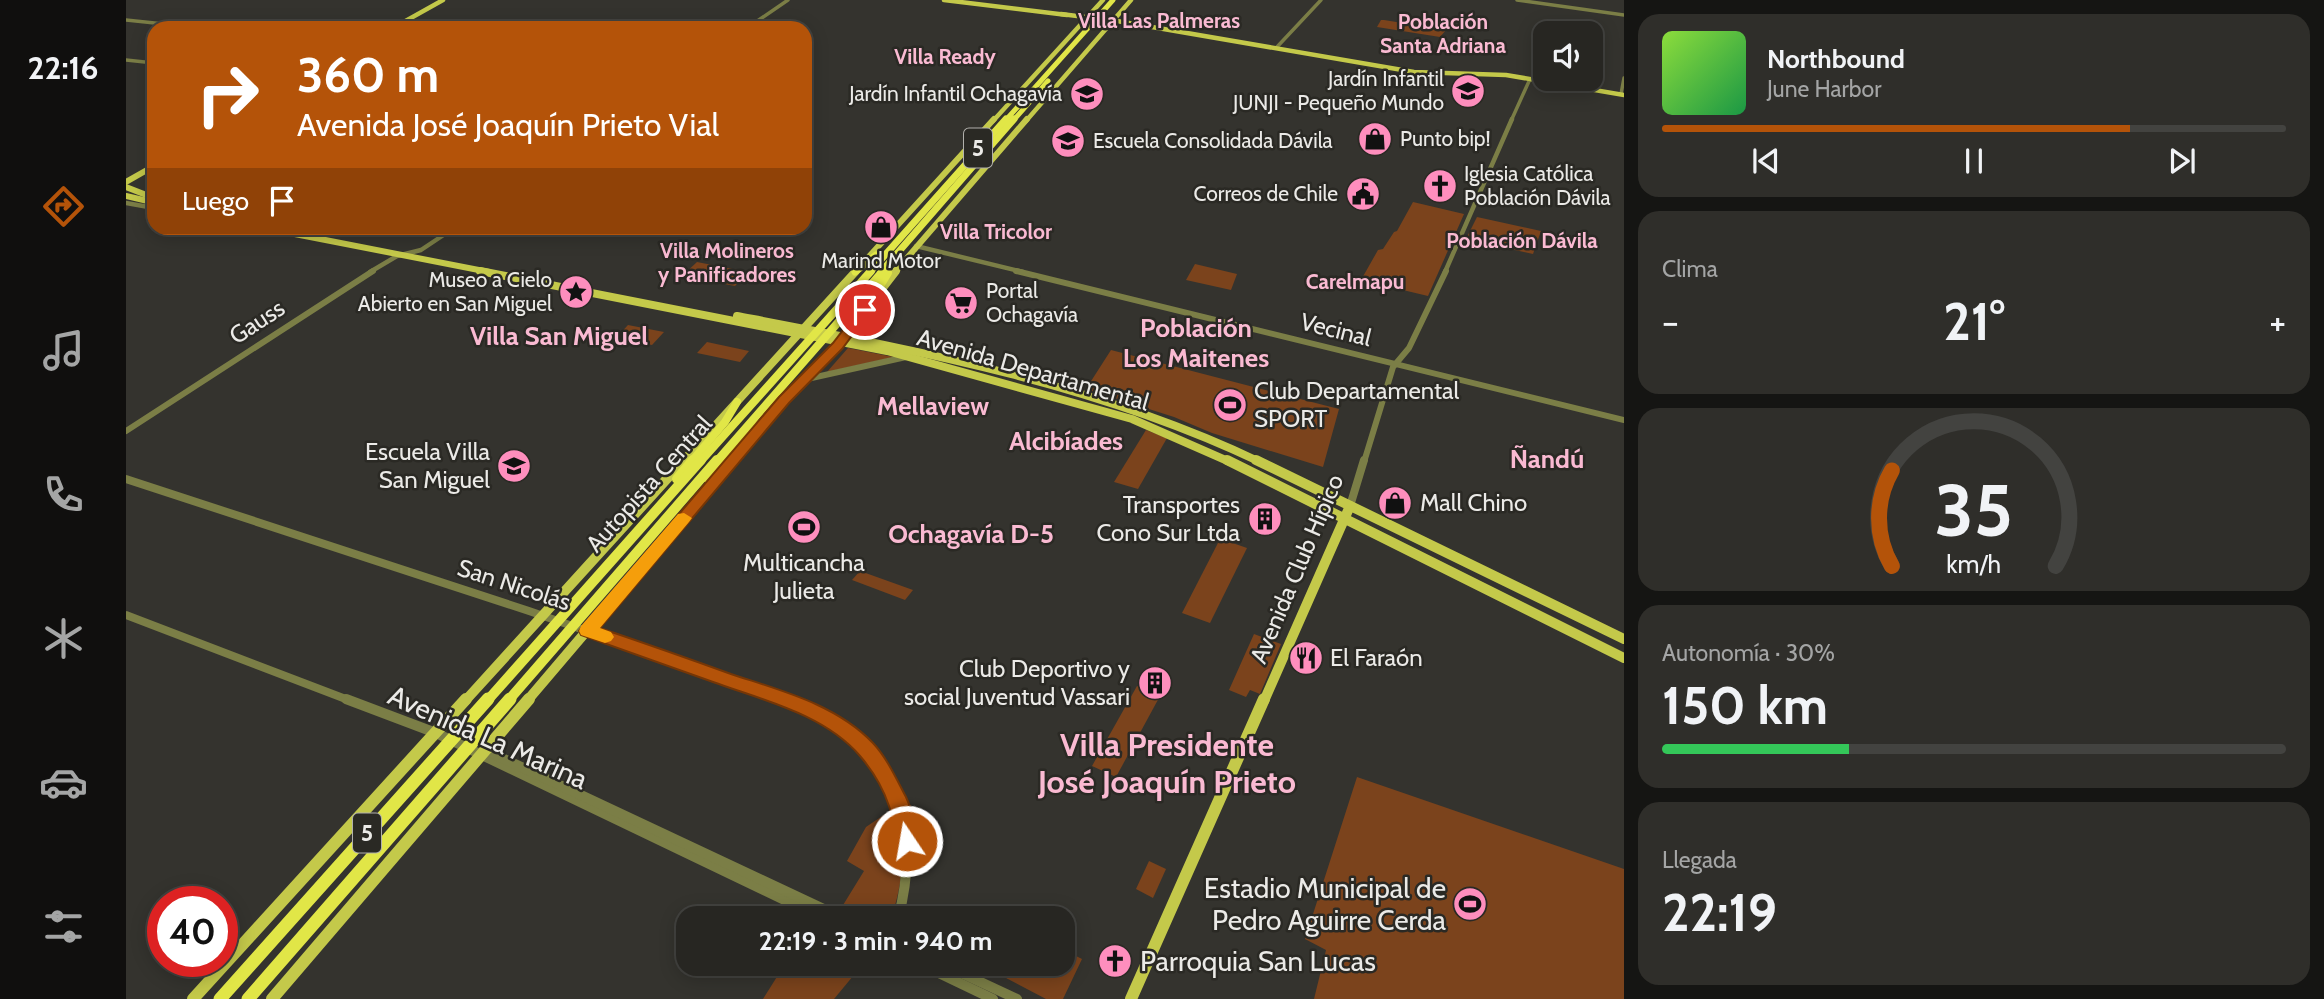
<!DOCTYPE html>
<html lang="es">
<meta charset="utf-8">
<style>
:root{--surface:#272622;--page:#2f2e2a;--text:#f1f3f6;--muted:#a4a5a5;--line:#434340;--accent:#b45309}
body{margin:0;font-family:Cabin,sans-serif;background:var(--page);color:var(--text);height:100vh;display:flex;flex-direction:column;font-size:26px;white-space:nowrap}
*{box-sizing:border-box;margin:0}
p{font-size:23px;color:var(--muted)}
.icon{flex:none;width:38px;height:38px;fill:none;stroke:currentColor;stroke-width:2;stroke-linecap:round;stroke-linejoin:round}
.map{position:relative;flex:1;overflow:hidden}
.details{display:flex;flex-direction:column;gap:14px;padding:14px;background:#151513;width:700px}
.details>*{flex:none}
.banner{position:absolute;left:21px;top:21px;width:665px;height:214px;border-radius:21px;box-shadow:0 4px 18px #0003,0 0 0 2px var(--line);background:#b45309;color:#fff;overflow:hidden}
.fabs{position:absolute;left:1407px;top:21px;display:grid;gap:14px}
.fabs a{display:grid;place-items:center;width:70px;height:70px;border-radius:14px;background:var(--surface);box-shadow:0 4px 18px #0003,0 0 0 2px var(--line);font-size:35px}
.speed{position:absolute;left:21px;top:886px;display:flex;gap:14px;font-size:35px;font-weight:700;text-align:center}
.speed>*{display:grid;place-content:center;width:91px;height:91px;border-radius:50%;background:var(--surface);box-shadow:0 4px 18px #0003,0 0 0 2px var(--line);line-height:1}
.speed .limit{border:10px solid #d22;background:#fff;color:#111}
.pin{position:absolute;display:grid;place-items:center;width:60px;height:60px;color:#fff;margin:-30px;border:4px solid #fff;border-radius:50%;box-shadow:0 2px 7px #0007}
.me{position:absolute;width:77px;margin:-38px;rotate:348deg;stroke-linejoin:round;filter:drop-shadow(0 0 5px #0008)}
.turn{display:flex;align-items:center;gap:24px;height:147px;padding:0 35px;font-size:32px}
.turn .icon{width:91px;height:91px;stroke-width:2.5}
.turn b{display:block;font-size:49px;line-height:60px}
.then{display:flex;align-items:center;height:66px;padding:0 35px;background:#0003;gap:14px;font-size:26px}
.big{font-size:52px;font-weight:700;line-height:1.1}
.details .widget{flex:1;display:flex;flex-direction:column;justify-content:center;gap:10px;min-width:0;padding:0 24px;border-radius:21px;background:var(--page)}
.details .dial{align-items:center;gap:0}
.dial svg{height:182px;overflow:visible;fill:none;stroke:var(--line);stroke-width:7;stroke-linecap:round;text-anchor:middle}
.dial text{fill:var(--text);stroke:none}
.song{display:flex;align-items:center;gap:21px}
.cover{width:84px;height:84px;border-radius:10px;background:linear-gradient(135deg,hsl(90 70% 55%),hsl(140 70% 35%))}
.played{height:7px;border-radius:4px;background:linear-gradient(90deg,var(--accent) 75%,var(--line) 75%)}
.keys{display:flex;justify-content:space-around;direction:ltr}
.heat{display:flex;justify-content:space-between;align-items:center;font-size:38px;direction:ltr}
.charge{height:10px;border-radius:5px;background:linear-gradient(90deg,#34c759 30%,var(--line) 0)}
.trip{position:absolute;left:550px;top:906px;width:399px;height:70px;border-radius:21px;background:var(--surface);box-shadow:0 4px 18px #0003,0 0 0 2px var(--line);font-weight:700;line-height:70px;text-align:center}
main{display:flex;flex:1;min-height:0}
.tabs{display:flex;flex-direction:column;width:126px;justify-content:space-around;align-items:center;background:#100f0e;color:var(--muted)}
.tabs .icon{width:49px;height:49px}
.tabs .active{color:var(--accent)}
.tabs b{font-size:32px;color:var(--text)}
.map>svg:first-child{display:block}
.green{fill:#7b431c}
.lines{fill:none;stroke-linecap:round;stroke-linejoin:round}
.minor-far4{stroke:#7b7e46;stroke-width:3.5}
.minor-far3{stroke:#7b7e46;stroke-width:4.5}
.minor-far2{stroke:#7b7e46;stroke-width:6}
.minor-far1{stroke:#7b7e46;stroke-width:8}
.minor{stroke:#7b7e46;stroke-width:10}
.major-far4{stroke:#c4c94a;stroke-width:4.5}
.major-far3{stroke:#c4c94a;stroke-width:6}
.major-far2{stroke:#c4c94a;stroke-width:8}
.major-far1{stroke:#c4c94a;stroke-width:10}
.major{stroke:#c4c94a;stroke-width:12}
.highway-far4{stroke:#e1e647;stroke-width:5}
.highway-far3{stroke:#e1e647;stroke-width:7}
.highway-far2{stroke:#e1e647;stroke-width:8}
.highway-far1{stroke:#e1e647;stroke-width:10}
.highway{stroke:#e1e647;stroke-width:13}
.route{fill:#b45309;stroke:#753606;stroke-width:2}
.slow{fill:#f59e0b}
.labels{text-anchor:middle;stroke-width:5;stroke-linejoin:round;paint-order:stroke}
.far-neighbourhood-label{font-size:21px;font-weight:bold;fill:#fabad2;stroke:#2a2924}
.far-poi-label{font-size:21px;fill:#ebeae7;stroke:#2a2924;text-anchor:end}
.shield{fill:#2a2924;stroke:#b1b0ac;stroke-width:2}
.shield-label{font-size:23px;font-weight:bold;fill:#ebeae7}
.street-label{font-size:24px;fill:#ebeae7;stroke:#2a2924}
.poi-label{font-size:24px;fill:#ebeae7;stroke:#2a2924;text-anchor:start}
.neighbourhood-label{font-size:26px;font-weight:bold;fill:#fabad2;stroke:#2a2924}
.near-street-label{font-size:28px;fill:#ebeae7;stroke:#2a2924}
.near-poi-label{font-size:28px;fill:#ebeae7;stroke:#2a2924;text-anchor:end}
.near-neighbourhood-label{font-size:32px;font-weight:bold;fill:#fabad2;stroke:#2a2924}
</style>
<main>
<nav class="tabs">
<b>22:16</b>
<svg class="icon active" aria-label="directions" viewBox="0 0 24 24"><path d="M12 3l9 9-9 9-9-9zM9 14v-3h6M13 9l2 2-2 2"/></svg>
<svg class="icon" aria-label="music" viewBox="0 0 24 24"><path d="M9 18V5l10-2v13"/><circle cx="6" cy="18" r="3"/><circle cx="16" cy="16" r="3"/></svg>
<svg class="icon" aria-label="phone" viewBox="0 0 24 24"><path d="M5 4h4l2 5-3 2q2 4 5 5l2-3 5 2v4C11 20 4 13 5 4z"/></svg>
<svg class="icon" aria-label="climate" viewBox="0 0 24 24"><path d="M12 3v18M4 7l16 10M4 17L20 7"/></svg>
<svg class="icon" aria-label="car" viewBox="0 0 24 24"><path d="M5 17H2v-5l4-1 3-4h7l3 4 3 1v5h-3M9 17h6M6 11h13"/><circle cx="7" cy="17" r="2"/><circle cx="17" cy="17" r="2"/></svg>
<svg class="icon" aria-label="filters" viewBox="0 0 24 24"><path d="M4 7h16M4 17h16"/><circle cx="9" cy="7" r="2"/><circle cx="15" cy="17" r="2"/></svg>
</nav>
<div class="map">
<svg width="1498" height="999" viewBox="0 0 1498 999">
<rect width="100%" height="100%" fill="#34332e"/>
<g class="green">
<path d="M 1255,20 L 1258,20 L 1320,30 L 1314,37 L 1251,27 Z"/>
<path d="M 1287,202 L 1338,214 L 1302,296 L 1235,280 L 1252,250 L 1257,249 L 1268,232 L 1271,231 Z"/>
<path d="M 1351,217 L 1415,231 L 1407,254 L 1340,239 Z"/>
<path d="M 571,262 L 622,272 L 609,286 L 556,276 Z"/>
<path d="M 1069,264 L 1111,274 L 1105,290 L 1060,280 Z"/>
<path d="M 502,325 L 538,332 L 526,345 L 490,338 Z"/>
<path d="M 581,342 L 623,351 L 614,362 L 571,353 Z"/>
<path d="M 722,348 L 768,357 L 701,372 Z"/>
<path d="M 985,350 L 1213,409 L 1197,467 L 1086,433 L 1048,417 L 960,389 Z"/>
<path d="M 1020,430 L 1041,438 L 1012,489 L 988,482 Z"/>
<path d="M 1098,540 L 1121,548 L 1084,623 L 1056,613 L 1093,541 Z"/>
<path d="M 734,571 L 787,590 L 779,600 L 726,580 Z"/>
<path d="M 1128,634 L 1155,644 L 1134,694 L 1124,690 L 1120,697 L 1103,690 Z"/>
<path d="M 1011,686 L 1034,696 L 990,777 L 966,766 Z"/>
<path d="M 1231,777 L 1498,869 L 1498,999 L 1188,999 L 1200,950 L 1179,939 Z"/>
<path d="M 768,808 C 782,844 777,883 765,919 L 731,919 L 714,910 L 738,871 L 721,861 L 740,827 Z"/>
<path d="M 1023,861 L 1040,869 L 1027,898 L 1010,889 Z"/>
<path d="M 936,949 L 956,959 L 937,999 L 920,999 L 859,967 L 861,964 L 936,964 Z"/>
<path d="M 659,964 L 737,964 L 708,999 L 637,999 Z"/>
</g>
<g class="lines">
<g class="minor-far4">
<path d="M 1391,0 L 1498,15"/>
<path d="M 0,20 L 76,28"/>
<path d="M 621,28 L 662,0"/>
<path d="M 1150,48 L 1195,0"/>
<path d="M 0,60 L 28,63"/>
<path d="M 1495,94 L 1498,78"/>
<path d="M 1385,121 L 1404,79"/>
</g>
<g class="minor-far3">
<path d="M 0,203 L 28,208"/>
<path d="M 790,246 L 897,272"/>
<path d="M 244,272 L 271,256 L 295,250 L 328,228"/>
<path d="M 1319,272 L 1386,119"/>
</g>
<g class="minor-far2">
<path d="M 890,271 L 1498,420"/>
<path d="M 681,379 L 780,357"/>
<path d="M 0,431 L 247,271"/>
<path d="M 1238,462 L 1267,367 L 1283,348 L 1320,271"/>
</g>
<g class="minor-far1">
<path d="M 0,479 L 403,611 L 663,701"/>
<path d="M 1224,506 L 1238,460"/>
<path d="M 0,615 L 225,701"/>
</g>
<g class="minor">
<path d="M 220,699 L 310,733 L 698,919"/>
<path d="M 659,699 C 761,740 800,811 772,919"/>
<path d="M 359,750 L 719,919"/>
<path d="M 794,964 L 867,999"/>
<path d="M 816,964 L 891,999"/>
</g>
<g class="major-far4">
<path d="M 818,0 L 941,15"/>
<path d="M 935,14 L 991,21 L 1288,72 L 1380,75 L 1498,95"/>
<path d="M 267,28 L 317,0"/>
<path d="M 867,121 L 977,0"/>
<path d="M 900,121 L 1005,0"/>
</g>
<g class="major-far3">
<path d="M 0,182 L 28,166"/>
<path d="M 0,187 L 28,198"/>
<path d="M 0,196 L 26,202"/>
<path d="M 138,228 L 363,272"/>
<path d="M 729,272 L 868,119"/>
<path d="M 769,272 L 901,119"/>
</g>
<g class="major-far2">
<path d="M 354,271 L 761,351 L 1006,419 L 1104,462"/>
<path d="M 611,316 C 789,350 969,383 1134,462"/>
<path d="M 556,462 L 730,271"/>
<path d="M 605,462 L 658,400 L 712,346 L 770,271"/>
</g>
<g class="major-far1">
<path d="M 1101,460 L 1498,658"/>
<path d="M 1130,460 L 1498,639"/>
<path d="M 339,701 L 558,460"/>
<path d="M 401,701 L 606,460"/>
<path d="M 1138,701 L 1224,506"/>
</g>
<g class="major">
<path d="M 67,999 L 340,699"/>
<path d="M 146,999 L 403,699"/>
<path d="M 1005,999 L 1138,699"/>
</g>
<g class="highway-far4">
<path d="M 879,121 L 987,0"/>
<path d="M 887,121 L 922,81"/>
</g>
<g class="highway-far3">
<path d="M 729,272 L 750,255"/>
<path d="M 744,272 L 880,119"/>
<path d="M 755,272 L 888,119"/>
</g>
<g class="highway-far2">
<path d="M 748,296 L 762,273"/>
<path d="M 565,462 L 599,422 L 611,402"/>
<path d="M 574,462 L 745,271"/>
<path d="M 590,462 L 757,271"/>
<path d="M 597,462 L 630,427 L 647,414"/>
</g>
<g class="highway-far1">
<path d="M 582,478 L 599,460"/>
<path d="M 551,479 L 567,460"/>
<path d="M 361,701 L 575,460"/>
<path d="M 382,701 L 591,460"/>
</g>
<g class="highway">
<path d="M 94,999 L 362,699"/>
<path d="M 122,999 L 384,699"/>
</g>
</g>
<path class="route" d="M 739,306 L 745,310 L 716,349 L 663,403 L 474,628 C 518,643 561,658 605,674 C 653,690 710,704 747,743 C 761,758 770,778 780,797 C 786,810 795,834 789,848 L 781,850 L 774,848 C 768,835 768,820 763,806 C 757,788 746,770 734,756 C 698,714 636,700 587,682 C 543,666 499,651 455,635 L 453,631 L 653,397 L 707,343 L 734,308 Z"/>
<path class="slow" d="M 558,513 L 566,518 L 563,522 L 474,628 L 485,632 L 488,637 L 485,641 L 479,643 L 455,635 L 453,631 L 455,626 L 552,514 Z"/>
<defs>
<g id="school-disc" transform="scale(1.75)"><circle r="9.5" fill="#fe8ebd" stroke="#2a2924"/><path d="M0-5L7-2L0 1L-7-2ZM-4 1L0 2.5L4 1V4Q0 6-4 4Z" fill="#111"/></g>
<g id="shop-disc" transform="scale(1.75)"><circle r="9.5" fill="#fe8ebd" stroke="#2a2924"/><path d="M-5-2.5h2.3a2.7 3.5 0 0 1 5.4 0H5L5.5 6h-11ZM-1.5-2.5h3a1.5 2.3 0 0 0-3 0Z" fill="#111"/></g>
<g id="church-disc" transform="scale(1.75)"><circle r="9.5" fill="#fe8ebd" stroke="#2a2924"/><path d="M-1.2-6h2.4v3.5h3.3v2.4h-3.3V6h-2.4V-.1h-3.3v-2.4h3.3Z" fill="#111"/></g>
<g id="civic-disc" transform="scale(1.75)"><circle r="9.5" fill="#fe8ebd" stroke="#2a2924"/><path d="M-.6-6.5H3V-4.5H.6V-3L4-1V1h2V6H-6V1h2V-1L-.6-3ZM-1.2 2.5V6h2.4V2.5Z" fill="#111"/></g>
<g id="sight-disc" transform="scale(1.75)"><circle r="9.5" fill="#fe8ebd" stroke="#2a2924"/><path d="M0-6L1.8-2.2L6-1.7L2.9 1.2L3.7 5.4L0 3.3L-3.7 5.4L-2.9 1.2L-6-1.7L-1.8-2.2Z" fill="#111"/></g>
<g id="supermarket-disc" transform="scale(1.75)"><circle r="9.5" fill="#fe8ebd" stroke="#2a2924"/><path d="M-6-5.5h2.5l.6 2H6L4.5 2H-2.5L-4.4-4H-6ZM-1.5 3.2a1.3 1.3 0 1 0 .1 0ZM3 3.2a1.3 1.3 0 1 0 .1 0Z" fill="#111"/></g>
<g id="stadium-disc" transform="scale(1.75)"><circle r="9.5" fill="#fe8ebd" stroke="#2a2924"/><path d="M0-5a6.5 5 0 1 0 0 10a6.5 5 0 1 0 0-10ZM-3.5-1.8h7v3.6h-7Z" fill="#111"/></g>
<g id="building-disc" transform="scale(1.75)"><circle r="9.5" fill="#fe8ebd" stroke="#2a2924"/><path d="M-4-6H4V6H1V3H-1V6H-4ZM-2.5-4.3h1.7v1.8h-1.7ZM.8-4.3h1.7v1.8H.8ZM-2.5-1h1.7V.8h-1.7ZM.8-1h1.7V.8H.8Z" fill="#111"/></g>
<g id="restaurant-disc" transform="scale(1.75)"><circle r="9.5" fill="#fe8ebd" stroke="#2a2924"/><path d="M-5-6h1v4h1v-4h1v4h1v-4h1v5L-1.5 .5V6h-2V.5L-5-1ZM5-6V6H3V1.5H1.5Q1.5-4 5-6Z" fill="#111"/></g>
</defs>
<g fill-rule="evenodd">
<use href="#school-disc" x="1342" y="91"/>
<use href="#school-disc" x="961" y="94"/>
<use href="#shop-disc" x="1249" y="139"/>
<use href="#school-disc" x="942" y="141"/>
<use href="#church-disc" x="1314" y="186"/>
<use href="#civic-disc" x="1237" y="194"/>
<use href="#shop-disc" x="755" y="227"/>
<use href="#sight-disc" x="450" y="292"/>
<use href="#supermarket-disc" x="835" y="303"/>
<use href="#stadium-disc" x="1104" y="405"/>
<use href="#school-disc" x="388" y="466"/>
<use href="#shop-disc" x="1269" y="503"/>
<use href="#building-disc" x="1139" y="519"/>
<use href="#stadium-disc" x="678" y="527"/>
<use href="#restaurant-disc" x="1180" y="658"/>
<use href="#building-disc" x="1029" y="683"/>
<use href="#stadium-disc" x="1344" y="904"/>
<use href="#church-disc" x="989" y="961"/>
</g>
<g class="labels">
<g class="far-neighbourhood-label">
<text x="1033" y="28">Villa Las Palmeras</text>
<text x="1317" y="29">Población<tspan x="1317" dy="24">Santa Adriana</tspan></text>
<text x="819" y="64">Villa Ready</text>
<text x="870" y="239">Villa Tricolor</text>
<text x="1396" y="248">Población Dávila</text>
<text x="601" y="258">Villa Molineros<tspan x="601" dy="24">y Panificadores</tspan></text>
<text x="1229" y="289">Carelmapu</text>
</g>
<g class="far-poi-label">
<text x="1318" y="86">Jardín Infantil<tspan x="1318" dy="24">JUNJI - Pequeño Mundo</tspan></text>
<text x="936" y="101">Jardín Infantil Ochagavía</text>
<text x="1274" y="146" text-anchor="start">Punto bip!</text>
<text x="967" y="148" text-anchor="start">Escuela Consolidada Dávila</text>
<text x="1338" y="181" text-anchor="start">Iglesia Católica<tspan x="1338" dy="24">Población Dávila</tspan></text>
<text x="1212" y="201">Correos de Chile</text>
<text x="755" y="268" text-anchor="middle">Marind Motor</text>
<text x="426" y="287">Museo a Cielo<tspan x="426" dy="24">Abierto en San Miguel</tspan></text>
<text x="860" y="298" text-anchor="start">Portal<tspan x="860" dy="24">Ochagavía</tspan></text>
</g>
<g class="shield">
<rect x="838" y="128.5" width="28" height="39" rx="5"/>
<rect x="227" y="813.5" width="28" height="39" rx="5"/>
</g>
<g class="shield-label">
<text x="852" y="156">5</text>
<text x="241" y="841">5</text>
</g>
<g class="street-label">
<text transform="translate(131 322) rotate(-33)" y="8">Gauss</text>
<text transform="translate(1210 330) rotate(14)" y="8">Vecinal</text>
<text transform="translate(907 370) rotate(16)" y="8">Avenida Departamental</text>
<text transform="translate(523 484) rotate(-48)" y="8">Autopista Central</text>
<text transform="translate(1171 569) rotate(-67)" y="8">Avenida Club Hípico</text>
<text transform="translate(388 585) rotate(18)" y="8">San Nicolás</text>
</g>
<g class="poi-label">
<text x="1128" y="399">Club Departamental<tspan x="1128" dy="28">SPORT</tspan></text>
<text x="364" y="460" text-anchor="end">Escuela Villa<tspan x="364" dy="28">San Miguel</tspan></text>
<text x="1294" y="511">Mall Chino</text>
<text x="1114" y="513" text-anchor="end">Transportes<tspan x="1114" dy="28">Cono Sur Ltda</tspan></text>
<text x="678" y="571" text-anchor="middle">Multicancha<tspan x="678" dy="28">Julieta</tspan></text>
<text x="1204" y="666">El Faraón</text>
<text x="1004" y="677" text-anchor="end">Club Deportivo y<tspan x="1004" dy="28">social Juventud Vassari</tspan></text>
</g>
<g class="neighbourhood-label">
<text x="1070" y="337">Población<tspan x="1070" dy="30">Los Maitenes</tspan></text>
<text x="433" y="345">Villa San Miguel</text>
<text x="807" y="415">Mellaview</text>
<text x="940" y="450">Alcibíades</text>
<text x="1421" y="468">Ñandú</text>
<text x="845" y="543">Ochagavía D-5</text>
</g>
<g class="near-street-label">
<text transform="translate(362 737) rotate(24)" y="10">Avenida La Marina</text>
</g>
<g class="near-poi-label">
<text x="1320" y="898">Estadio Municipal de<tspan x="1320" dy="32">Pedro Aguirre Cerda</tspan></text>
<text x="1014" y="971" text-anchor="start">Parroquia San Lucas</text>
</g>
<g class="near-neighbourhood-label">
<text x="1041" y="756">Villa Presidente<tspan x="1041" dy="37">José Joaquín Prieto</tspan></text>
</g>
</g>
</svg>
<div class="fabs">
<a><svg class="icon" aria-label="sound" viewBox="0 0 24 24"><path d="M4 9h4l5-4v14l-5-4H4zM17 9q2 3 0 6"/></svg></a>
</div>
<div class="speed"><div class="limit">40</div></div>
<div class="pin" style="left:739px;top:310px;background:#d93025"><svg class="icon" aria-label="arrive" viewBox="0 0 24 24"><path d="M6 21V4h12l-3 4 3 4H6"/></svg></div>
<svg class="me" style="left:781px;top:841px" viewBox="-20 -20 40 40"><circle r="17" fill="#b45309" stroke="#fff" stroke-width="3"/><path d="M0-11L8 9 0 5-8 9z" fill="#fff"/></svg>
<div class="trip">22:19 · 3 min · 940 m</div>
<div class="banner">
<div class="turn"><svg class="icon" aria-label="right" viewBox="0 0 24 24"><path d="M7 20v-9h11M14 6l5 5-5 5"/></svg><div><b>360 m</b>Avenida José Joaquín Prieto Vial</div></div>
<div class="then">Luego<svg class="icon" aria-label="arrive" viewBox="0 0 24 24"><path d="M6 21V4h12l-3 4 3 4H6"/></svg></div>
</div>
</div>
<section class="details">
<div class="widget">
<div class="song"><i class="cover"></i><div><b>Northbound</b><p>June Harbor</p></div></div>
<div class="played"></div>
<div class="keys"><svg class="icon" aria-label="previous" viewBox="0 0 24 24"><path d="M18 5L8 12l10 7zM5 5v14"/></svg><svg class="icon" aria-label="pause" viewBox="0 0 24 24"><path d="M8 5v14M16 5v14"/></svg><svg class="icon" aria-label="next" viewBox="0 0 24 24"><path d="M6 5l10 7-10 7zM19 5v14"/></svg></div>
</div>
<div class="widget"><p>Clima</p>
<div class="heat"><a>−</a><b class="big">21°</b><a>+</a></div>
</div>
<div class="widget dial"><svg viewBox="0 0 100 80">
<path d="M14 69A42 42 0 1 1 86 69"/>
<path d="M14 69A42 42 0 0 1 14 27" stroke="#b45309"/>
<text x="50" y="56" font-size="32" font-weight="700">35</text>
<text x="50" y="72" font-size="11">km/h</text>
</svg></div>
<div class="widget"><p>Autonomía · 30%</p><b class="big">150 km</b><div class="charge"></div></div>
<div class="widget"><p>Llegada</p><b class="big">22:19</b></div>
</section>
</main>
